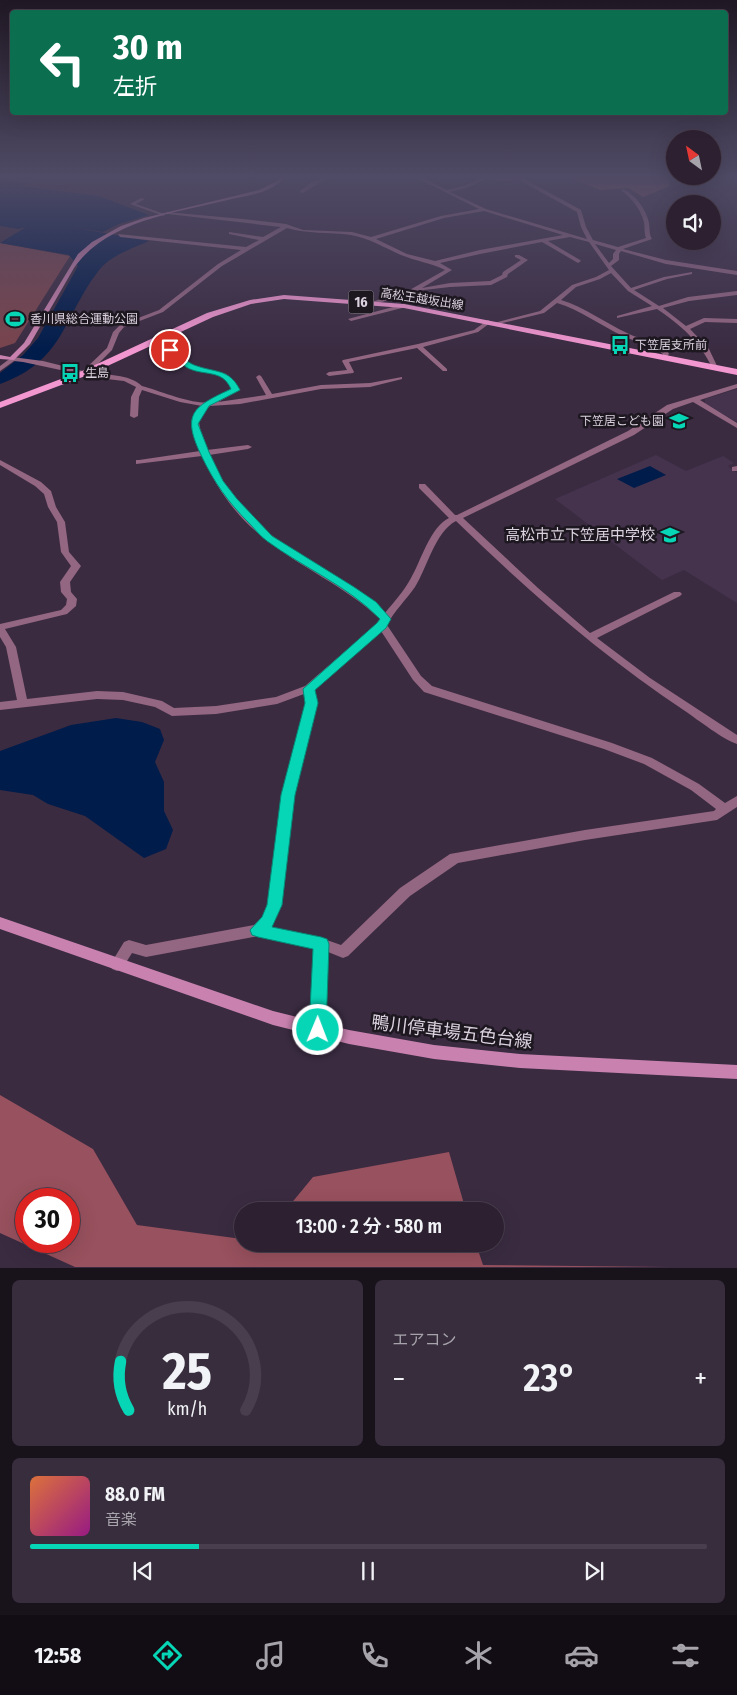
<!DOCTYPE html>
<html lang="ja">
<meta charset="utf-8">
<style>
:root{--surface:#2c2031;--page:#382d3d;--text:#f1f3f6;--muted:#a6a3ab;--line:#483e4d;--accent:#06d5b6}
body{margin:0;font-family:"Fira Sans Condensed","Noto Sans JP",sans-serif;background:var(--page);color:var(--text);height:100vh;display:flex;flex-direction:column;font-size:19px;white-space:nowrap}
*{box-sizing:border-box;margin:0}
p{font-size:16px;color:var(--muted)}
.icon{flex:none;width:28px;height:28px;fill:none;stroke:currentColor;stroke-width:2;stroke-linecap:round;stroke-linejoin:round}
.map{position:relative;height:1268px;overflow:hidden}
.details{display:flex;flex-direction:column;gap:12px;padding:12px;background:#18121b;flex:1}
.details>*{flex:none}
.hud{position:absolute;left:10px;top:10px;width:718px;height:105px;border-radius:5px;box-shadow:0 5px 20px #0002,0 0 0 1px var(--line);background:#0b6e4f;color:#fff;overflow:hidden}
.needle{width:32px;rotate:327deg}
.controls{position:absolute;left:666px;top:130px;display:grid;gap:10px}
.controls a{display:grid;place-items:center;width:55px;height:55px;border-radius:50%;background:var(--surface);box-shadow:0 5px 20px #0002,0 0 0 1px var(--line);font-size:25px}
.speed{position:absolute;left:15px;top:1188px;display:flex;gap:10px;font-size:25px;font-weight:700;text-align:center}
.speed>*{display:grid;place-content:center;width:65px;height:65px;border-radius:50%;background:var(--surface);box-shadow:0 5px 20px #0002,0 0 0 1px var(--line);line-height:1}
.speed .limit{border:8px solid #d22;background:#fff;color:#111}
.pin{position:absolute;display:grid;place-items:center;width:42px;height:42px;color:#fff;margin:-21px;border:2px solid #fff;border-radius:50%;box-shadow:0 1px 5px #0007}
.me{position:absolute;width:55px;margin:-28px;rotate:1deg;stroke-linejoin:round;filter:drop-shadow(0 0 4px #0008)}
.turn{display:flex;align-items:center;gap:18px;height:105px;padding:0 20px;font-size:22px}
.turn .icon{width:65px;height:65px;stroke-width:2.5}
.turn b{display:block;font-size:35px;line-height:42px}
.big{font-size:38px;font-weight:600;line-height:1.1}
.details .tile{flex:1;display:flex;flex-direction:column;justify-content:center;gap:8px;min-width:0;padding:0 18px;border-radius:8px;background:var(--page)}
.details .dial{align-items:center;gap:0}
.dial svg{height:130px;overflow:visible;fill:none;stroke:var(--line);stroke-width:7;stroke-linecap:round;text-anchor:middle}
.dial text{fill:var(--text);stroke:none}
.song{display:flex;align-items:center;gap:15px}
.cover{width:60px;height:60px;border-radius:8px;background:linear-gradient(135deg,hsl(20 70% 55%),hsl(310 70% 35%))}
.played{height:5px;border-radius:2px;background:linear-gradient(90deg,var(--accent) 25%,var(--line) 25%)}
.keys{display:flex;justify-content:space-around;direction:ltr}
.heat{display:flex;justify-content:space-between;align-items:center;font-size:28px;direction:ltr}
.details .tiles{flex:1;display:grid;gap:12px;grid-template-columns:1fr 1fr}
.tile:last-child{grid-column:span 2}
.trip{position:absolute;left:234px;top:1202px;width:270px;height:50px;border-radius:25px;background:var(--surface);box-shadow:0 5px 20px #0002,0 0 0 1px var(--line);font-weight:600;line-height:50px;text-align:center}
.menu{display:flex;height:80px;justify-content:space-around;align-items:center;background:#120d14;color:var(--muted)}
.menu .icon{width:35px;height:35px}
.menu .active{color:var(--accent)}
.menu b{font-size:22px;color:var(--text)}
.map>svg:first-child{display:block}
.built{fill:#45334e}
.green{fill:#7a444d}
.forest{fill:#98515e;fill-rule:evenodd}
.water{fill:#001c4b}
.lines{fill:none;stroke-linecap:round;stroke-linejoin:round}
.street{fill:#936682;fill-rule:evenodd}
.secondary{fill:#c982af;fill-rule:evenodd}
.primary{fill:#f397d1;fill-rule:evenodd}
.route{fill:#06d5b6;stroke:#048a76}
.labels{text-anchor:middle;stroke-width:5;stroke-linejoin:round;paint-order:stroke}
.far-street-label{font-size:12px;fill:#dbd2df;stroke:#1d1720}
.far-poi-label{font-size:12px;fill:#dbd2df;stroke:#1d1720;text-anchor:start}
.shield{fill:#1d1720;stroke:#a29aa6;stroke-width:1}
.shield-label{font-size:14px;font-weight:bold;fill:#dbd2df}
.poi-label{font-size:15px;fill:#dbd2df;stroke:#1d1720;text-anchor:end}
.near-street-label{font-size:18px;fill:#dbd2df;stroke:#1d1720}
</style>
<div class="map">
<svg width="737" height="1268" viewBox="0 0 737 1268">
<rect width="100%" height="100%" fill="#3a2b41"/>
<g class="built">
<path d="M 737,389 L 737,422 L 705,404 L 705,399 Z"/>
<path d="M 656,455 L 686,471 L 723,456 L 734,463 L 728,466 L 737,473 L 737,603 L 684,570 L 662,580 L 555,499 Z"/>
</g>
<path class="green" d="M 0,243 L 70,256 L 15,343 L 0,348 Z"/>
<g class="forest">
<path d="M 562,175 L 667,175 L 670,186 L 643,197 L 628,188 L 600,190 Z"/>
<path d="M 0,1095 L 93,1149 L 137,1225 L 242,1239 L 242,1244 L 476,1244 L 483,1265 L 668,1267 L 75,1267 L 0,1233 ZM 26,1199 L 69,1199 L 69,1241 L 26,1241 Z"/>
<path d="M 449,1152 L 466,1211 L 285,1211 L 313,1177 Z"/>
</g>
<g class="water">
<path d="M 0,175 L 2,175 L 1,179 L 28,183 L 23,186 L 99,196 L 149,215 L 119,224 L 103,232 L 71,227 L 149,241 C 134,248 111,255 100,269 C 62,317 66,360 0,384 L 0,373 L 23,355 L 38,338 L 78,266 L 69,255 L 0,243 L 26,227 L 19,229 L 0,226 Z"/>
<path d="M 650,466 L 666,475 L 634,488 L 617,479 Z"/>
<path d="M 116,718 L 142,722 L 160,729 L 164,740 L 155,762 L 164,782 L 164,811 L 173,830 L 166,849 L 144,858 L 85,816 L 48,804 L 33,795 L 0,790 L 0,751 L 71,725 Z"/>
</g>
<g class="lines">
<g class="street">
<path d="M 327,175 L 332,175 L 303,193 L 299,192 L 312,182 Z"/>
<path d="M 382,175 L 389,175 L 380,178 L 378,177 Z"/>
<path d="M 411,175 L 416,175 L 447,190 L 463,186 L 485,177 L 500,179 L 515,177 L 512,175 L 517,175 L 581,210 L 586,227 L 593,240 L 618,247 L 646,238 C 644,233 645,228 644,222 C 640,208 632,199 621,190 L 623,189 C 636,195 646,209 649,223 C 650,229 649,234 652,239 L 623,249 L 666,260 L 737,271 L 737,275 L 666,264 L 621,251 L 619,254 L 619,260 L 611,266 L 631,288 L 664,277 L 692,272 L 692,274 L 667,279 L 634,290 L 659,306 L 688,297 L 737,291 L 737,295 L 689,301 L 663,308 L 686,326 L 704,318 L 737,319 L 737,323 L 705,322 L 690,329 L 709,349 L 718,368 L 713,369 C 699,341 683,327 657,309 L 617,318 L 617,316 L 652,306 L 628,291 L 611,273 L 600,279 L 576,287 L 561,300 C 585,307 605,323 627,333 C 641,340 658,342 669,353 L 667,359 L 663,359 L 663,354 C 651,345 636,342 623,336 C 601,326 581,310 557,303 L 544,313 L 494,325 L 494,323 L 540,311 L 572,285 L 596,277 L 609,270 L 589,242 L 570,237 L 548,241 L 580,260 L 581,261 L 578,263 L 542,242 L 480,254 L 440,263 L 452,270 L 422,288 L 450,283 L 490,281 L 502,275 L 503,272 L 521,260 L 515,257 L 515,255 L 519,255 L 528,260 L 508,274 L 507,277 L 491,285 L 450,287 L 415,291 L 373,305 L 370,303 L 371,302 L 406,292 L 445,270 C 431,263 416,261 401,255 C 385,248 369,238 351,235 C 329,232 308,234 287,228 L 222,266 L 163,312 L 124,327 L 119,333 L 112,350 L 90,372 C 107,376 128,373 142,386 C 157,390 194,405 207,402 C 215,400 225,393 232,389 L 229,383 L 222,376 L 188,367 L 168,351 L 152,343 L 152,341 L 154,340 L 172,349 L 192,365 L 226,374 L 234,381 L 240,390 L 238,391 L 218,402 L 266,395 L 256,377 L 259,375 L 261,376 L 272,394 L 321,385 L 370,383 L 402,377 L 402,379 L 370,387 L 321,389 L 240,404 L 210,406 L 202,414 L 199,422 L 201,434 L 207,450 L 248,445 L 252,447 L 248,449 L 209,455 C 223,485 243,512 269,533 C 305,563 350,580 385,613 C 394,602 404,591 411,578 C 421,561 430,527 449,518 L 419,488 L 419,484 L 425,484 L 455,515 L 457,515 L 628,431 L 667,405 L 737,384 L 737,388 L 700,400 L 737,423 L 737,428 L 693,402 L 673,409 L 634,435 L 463,518 L 538,588 L 590,633 L 674,592 L 680,592 L 682,594 L 680,596 L 597,638 L 650,678 L 737,735 L 737,744 C 724,740 698,720 685,711 C 602,656 528,591 456,521 C 435,532 427,568 415,587 C 406,600 394,611 387,625 L 421,676 L 432,686 L 612,743 L 652,758 L 699,784 L 725,803 L 737,796 L 737,807 L 717,820 L 585,840 L 458,863 L 410,896 L 348,956 L 343,958 L 328,952 L 324,1030 L 322,1035 L 317,1037 L 312,1035 L 310,1030 L 314,948 L 258,936 L 146,957 L 132,953 L 122,969 L 117,971 L 112,969 L 110,965 L 124,942 L 129,940 L 146,945 L 254,925 L 262,918 L 268,905 L 282,795 L 306,703 L 304,694 L 277,704 L 216,714 L 172,716 L 155,707 L 123,700 L 97,699 L 0,710 L 0,702 L 17,700 L 6,647 L 0,637 L 0,624 L 61,610 L 66,605 L 67,599 L 61,592 L 60,582 L 71,566 L 61,552 L 57,522 L 48,507 L 44,494 L 35,486 L 0,465 L 0,460 L 41,482 L 51,491 L 56,507 L 65,522 L 69,552 L 81,566 L 70,582 L 71,592 L 77,599 L 76,606 L 67,614 L 5,629 L 16,647 L 27,699 L 97,691 L 123,692 L 162,701 L 174,708 L 216,706 L 276,697 L 305,686 L 378,623 L 380,619 C 345,586 301,568 264,538 C 236,517 216,487 202,456 L 136,464 L 136,460 L 139,460 L 200,451 C 192,432 186,422 202,406 L 180,402 L 142,390 L 139,397 L 138,416 L 134,418 L 130,416 L 131,397 L 136,387 L 124,381 L 98,378 L 23,362 L 14,361 L 0,371 L 0,366 L 12,357 L 43,361 L 83,371 L 107,348 L 113,332 L 120,325 L 159,310 L 218,264 L 241,250 L 120,237 L 118,234 L 246,247 L 259,240 L 229,234 L 229,232 L 263,237 L 281,227 L 168,214 L 166,212 L 243,219 L 286,224 L 303,230 L 352,232 L 371,237 L 441,216 L 479,209 ZM 486,179 L 500,181 L 519,180 L 577,212 L 581,227 L 587,239 L 486,209 L 450,192 L 466,188 ZM 484,211 L 563,235 L 480,250 L 435,261 L 407,254 L 376,239 L 444,218 ZM 595,244 L 616,250 L 613,254 L 613,259 L 609,263 ZM 381,631 L 413,680 L 424,692 L 604,749 L 644,764 L 691,790 L 716,809 L 714,811 L 585,830 L 450,854 L 400,888 L 341,945 L 321,938 L 271,927 L 282,905 L 294,795 L 316,703 L 314,690 Z"/>
<path d="M 141,198 L 145,199 L 136,204 L 164,214 L 164,216 L 130,204 Z"/>
<path d="M 404,304 L 406,305 L 406,307 L 351,321 L 348,319 Z"/>
<path d="M 488,320 L 491,322 L 490,323 L 478,332 L 423,347 L 447,369 L 447,371 L 443,371 L 417,348 L 349,362 L 354,372 L 353,373 L 329,376 L 326,374 L 329,372 L 347,370 L 342,361 L 343,360 L 418,344 L 474,330 Z"/>
<path d="M 737,466 L 737,471 L 732,471 L 732,467 Z"/>
</g>
<g class="secondary">
<path d="M 283,175 L 287,175 C 274,192 252,195 232,199 C 179,212 107,220 74,268 L 30,344 L 14,360 L 0,359 L 0,355 L 10,357 L 24,343 L 78,254 L 92,242 L 121,226 L 144,218 L 259,190 L 277,181 Z"/>
<path d="M 0,917 L 273,1011 L 349,1030 L 434,1045 L 520,1054 L 737,1065 L 737,1079 L 520,1068 L 434,1059 L 349,1044 L 273,1025 L 0,929 Z"/>
</g>
<path class="primary" d="M 284,295 L 404,304 L 737,369 L 737,375 L 404,308 L 284,299 L 251,304 L 213,317 L 88,375 L 0,408 L 0,402 L 82,371 L 207,313 L 250,300 Z"/>
</g>
<linearGradient id="sky" x2="0" y2="1"><stop stop-color="#201824"/><stop offset="0.5" stop-color="#4f4a65"/><stop offset="1" stop-color="#4f4a65" stop-opacity="0"/></linearGradient>
<rect width="737" height="352" fill="url(#sky)"/>
<path class="route" d="M 168,348 L 173,348 C 179,354 187,362 194,365 C 215,373 229,368 240,390 L 209,406 L 198,424 L 209,452 L 223,481 L 237,499 L 272,536 L 354,587 L 376,602 L 391,619 L 386,628 L 315,690 L 318,703 L 295,795 L 282,905 L 272,927 L 321,937 L 327,939 L 329,944 L 326,1030 L 323,1036 L 318,1038 L 312,1036 L 309,1030 L 313,949 L 258,937 L 252,935 L 250,930 L 262,917 L 267,905 L 281,795 L 305,703 L 303,689 L 377,623 L 380,619 C 348,586 304,568 267,541 C 260,536 254,528 248,522 C 228,502 214,482 202,457 C 181,414 192,407 231,389 C 222,368 203,377 186,367 C 180,363 174,356 168,351 Z"/>
<defs>
<g id="stadium-bare" transform="scale(1.5)"><path d="M0-5a6.5 5 0 1 0 0 10a6.5 5 0 1 0 0-10ZM-3.5-1.8h7v3.6h-7Z" fill="#06d5b6" stroke="#1d1720" stroke-width="2.5" paint-order="stroke"/></g>
<g id="bus-bare" transform="scale(1.5)"><path d="M-5-6H5V4H4V6H2V4H-2V6H-4V4H-5ZM-3.5-4V0h7V-4ZM-3.5 1.2v1.5H-2V1.2ZM2 1.2v1.5H3.5V1.2Z" fill="#06d5b6" stroke="#1d1720" stroke-width="2.5" paint-order="stroke"/></g>
<g id="school-bare" transform="scale(1.5)"><path d="M0-5L7-2L0 1L-7-2ZM-4 1L0 2.5L4 1V4Q0 6-4 4Z" fill="#06d5b6" stroke="#1d1720" stroke-width="2.5" paint-order="stroke"/></g>
</defs>
<g fill-rule="evenodd">
<use href="#stadium-bare" x="15" y="319"/>
<use href="#bus-bare" x="620" y="345"/>
<use href="#bus-bare" x="70" y="373"/>
<use href="#school-bare" x="679" y="421"/>
<use href="#school-bare" x="670" y="535"/>
</g>
<g class="labels">
<g class="far-street-label">
<text transform="translate(422 299) rotate(9)" y="4">高松王越坂出線</text>
</g>
<g class="far-poi-label">
<text x="30" y="323">香川県総合運動公園</text>
<text x="635" y="349">下笠居支所前</text>
<text x="85" y="377">生島</text>
<text x="664" y="425" text-anchor="end">下笠居こども園</text>
</g>
<rect class="shield" x="348.5" y="290.5" width="25" height="23" rx="4"/>
<g class="shield-label">
<text x="361" y="307">16</text>
</g>
<g class="poi-label">
<text x="655" y="540">高松市立下笠居中学校</text>
</g>
<g class="near-street-label">
<text transform="translate(452 1032) rotate(7)" y="6">鴨川停車場五色台線</text>
</g>
</g>
</svg>
<div class="controls">
<a><svg class="needle" viewBox="-14 -14 28 28"><path d="M0-13l5 13h-10z" fill="#e53935"/><path d="M0 13l5-13h-10z" fill="#a6a3ab"/></svg></a>
<a><svg class="icon" aria-label="sound" viewBox="0 0 24 24"><path d="M4 9h4l5-4v14l-5-4H4zM17 9q2 3 0 6"/></svg></a>
</div>
<div class="speed"><div class="limit">30</div></div>
<div class="pin" style="left:170px;top:350px;background:#d93025"><svg class="icon" aria-label="arrive" viewBox="0 0 24 24"><path d="M6 21V4h12l-3 4 3 4H6"/></svg></div>
<svg class="me" style="left:318px;top:1030px" viewBox="-20 -20 40 40"><circle r="17" fill="#06d5b6" stroke="#fff" stroke-width="3"/><path d="M0-11L8 9 0 5-8 9z" fill="#fff"/></svg>
<div class="trip">13:00 · 2 分 · 580 m</div>
<div class="hud">
<div class="turn"><svg class="icon" aria-label="left" viewBox="0 0 24 24"><path d="M17 20v-9H6M10 6l-5 5 5 5"/></svg><div><b>30 m</b>左折</div></div>
</div>
</div>
<section class="details">
<div class="tiles">
<div class="tile dial"><svg viewBox="0 0 100 80">
<path d="M14 69A42 42 0 1 1 86 69"/>
<path d="M14 69A42 42 0 0 1 9 39" stroke="#06d5b6"/>
<text x="50" y="56" font-size="32" font-weight="700">25</text>
<text x="50" y="72" font-size="11">km/h</text>
</svg></div>
<div class="tile"><p>エアコン</p>
<div class="heat"><a>−</a><b class="big">23°</b><a>+</a></div>
</div>
<div class="tile">
<div class="song"><i class="cover"></i><div><b>88.0 FM</b><p>音楽</p></div></div>
<div class="played"></div>
<div class="keys"><svg class="icon" aria-label="previous" viewBox="0 0 24 24"><path d="M18 5L8 12l10 7zM5 5v14"/></svg><svg class="icon" aria-label="pause" viewBox="0 0 24 24"><path d="M8 5v14M16 5v14"/></svg><svg class="icon" aria-label="next" viewBox="0 0 24 24"><path d="M6 5l10 7-10 7zM19 5v14"/></svg></div>
</div>
</div>
</section>
<nav class="menu">
<b>12:58</b>
<svg class="icon active" aria-label="directions" viewBox="0 0 24 24"><path d="M12 3l9 9-9 9-9-9zM9 14v-3h6M13 9l2 2-2 2"/></svg>
<svg class="icon" aria-label="music" viewBox="0 0 24 24"><path d="M9 18V5l10-2v13"/><circle cx="6" cy="18" r="3"/><circle cx="16" cy="16" r="3"/></svg>
<svg class="icon" aria-label="phone" viewBox="0 0 24 24"><path d="M5 4h4l2 5-3 2q2 4 5 5l2-3 5 2v4C11 20 4 13 5 4z"/></svg>
<svg class="icon" aria-label="climate" viewBox="0 0 24 24"><path d="M12 3v18M4 7l16 10M4 17L20 7"/></svg>
<svg class="icon" aria-label="car" viewBox="0 0 24 24"><path d="M5 17H2v-5l4-1 3-4h7l3 4 3 1v5h-3M9 17h6M6 11h13"/><circle cx="7" cy="17" r="2"/><circle cx="17" cy="17" r="2"/></svg>
<svg class="icon" aria-label="filters" viewBox="0 0 24 24"><path d="M4 7h16M4 17h16"/><circle cx="9" cy="7" r="2"/><circle cx="15" cy="17" r="2"/></svg>
</nav>
